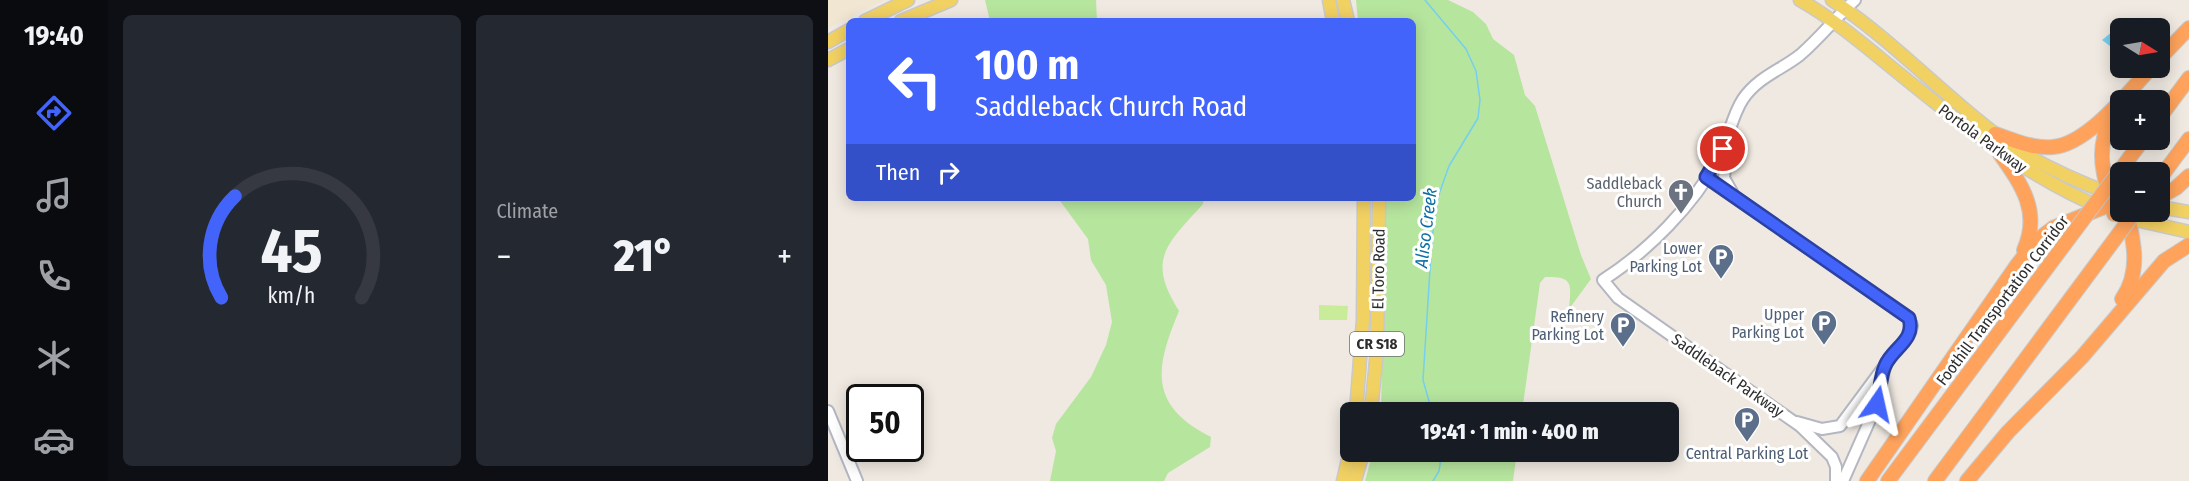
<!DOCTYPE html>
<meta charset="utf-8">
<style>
:root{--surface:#171b24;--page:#242831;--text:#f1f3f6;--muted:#9ea1a6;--line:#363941;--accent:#4264fb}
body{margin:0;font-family:"Fira Sans Condensed",sans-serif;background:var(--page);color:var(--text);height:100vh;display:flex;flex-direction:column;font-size:22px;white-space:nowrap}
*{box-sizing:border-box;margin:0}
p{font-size:20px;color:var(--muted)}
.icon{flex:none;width:33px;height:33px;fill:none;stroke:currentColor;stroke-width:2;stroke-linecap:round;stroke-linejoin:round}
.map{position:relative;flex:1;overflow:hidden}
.details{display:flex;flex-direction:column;gap:15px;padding:15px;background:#0d0f14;width:720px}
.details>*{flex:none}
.top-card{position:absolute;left:18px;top:18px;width:570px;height:183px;border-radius:9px;box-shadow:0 3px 15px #0003;background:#4264fb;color:#fff;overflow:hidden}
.needle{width:39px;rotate:101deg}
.buttons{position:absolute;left:1282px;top:18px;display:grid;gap:12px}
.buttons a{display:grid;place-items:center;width:60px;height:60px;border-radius:9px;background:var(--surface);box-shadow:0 3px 15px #0003;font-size:30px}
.speed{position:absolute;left:18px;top:384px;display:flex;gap:12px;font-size:30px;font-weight:700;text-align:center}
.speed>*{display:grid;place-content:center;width:78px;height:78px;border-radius:50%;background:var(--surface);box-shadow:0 3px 15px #0003;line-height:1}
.speed .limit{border:3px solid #111;border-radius:9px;background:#fff;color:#111}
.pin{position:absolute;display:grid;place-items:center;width:51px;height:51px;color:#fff;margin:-26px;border:3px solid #fff;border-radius:50%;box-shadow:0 2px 6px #0007}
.me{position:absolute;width:66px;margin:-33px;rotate:11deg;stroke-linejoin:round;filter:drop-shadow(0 0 4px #0008)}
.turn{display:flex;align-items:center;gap:21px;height:126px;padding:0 30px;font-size:27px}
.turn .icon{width:78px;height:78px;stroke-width:2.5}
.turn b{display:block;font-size:42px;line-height:51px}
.then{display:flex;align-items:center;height:57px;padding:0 30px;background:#0003;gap:12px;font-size:22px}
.big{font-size:45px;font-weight:800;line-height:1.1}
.details .tile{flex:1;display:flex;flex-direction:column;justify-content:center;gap:9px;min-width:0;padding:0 21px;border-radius:9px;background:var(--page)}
.details .dial{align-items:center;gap:0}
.dial svg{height:156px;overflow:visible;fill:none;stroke:var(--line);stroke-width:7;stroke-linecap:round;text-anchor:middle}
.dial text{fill:var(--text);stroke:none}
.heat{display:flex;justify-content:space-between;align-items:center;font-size:33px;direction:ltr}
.details .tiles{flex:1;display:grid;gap:15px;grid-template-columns:repeat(2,1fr)}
.trip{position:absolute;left:512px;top:402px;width:339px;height:60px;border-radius:9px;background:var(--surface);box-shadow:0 3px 15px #0003;font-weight:800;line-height:60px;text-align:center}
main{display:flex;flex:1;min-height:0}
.dock{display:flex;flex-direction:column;width:108px;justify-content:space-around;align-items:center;background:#090b0e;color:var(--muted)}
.dock .icon{width:42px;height:42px}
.dock .on{color:var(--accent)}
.dock b{font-size:27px;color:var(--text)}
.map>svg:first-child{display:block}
.education{fill:#f0e6d1}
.green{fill:#b6e59e}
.pitch{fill:#c9ec9a}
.water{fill:#75cff0}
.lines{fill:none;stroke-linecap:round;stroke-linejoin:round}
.stream{stroke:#75cff0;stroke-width:1.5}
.secondary-casing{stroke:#b4b7c1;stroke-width:14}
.primary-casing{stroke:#c9c9c9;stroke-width:15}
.motorway-casing{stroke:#c9c9c9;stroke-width:16}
.secondary{stroke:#fff;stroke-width:10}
.primary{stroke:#f2d163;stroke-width:12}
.motorway{stroke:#ffa35c;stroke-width:14}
.motorway-bridge-casing{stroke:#c9c9c9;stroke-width:16;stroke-linecap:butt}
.motorway-bridge{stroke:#ffa35c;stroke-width:14}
.route-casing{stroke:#2b41a3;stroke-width:15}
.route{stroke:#4264fb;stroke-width:10}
.labels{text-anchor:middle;stroke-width:6;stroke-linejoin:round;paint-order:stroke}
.shield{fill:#fff;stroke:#6d6d6d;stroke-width:1.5}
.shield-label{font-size:15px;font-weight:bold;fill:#2e2e2e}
.street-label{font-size:16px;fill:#2e2e2e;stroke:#fff}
.worship-label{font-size:16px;fill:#5b616d;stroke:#fff;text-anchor:end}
.service-label{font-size:16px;fill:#4e5e75;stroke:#fff;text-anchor:end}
.water-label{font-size:18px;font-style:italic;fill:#0d6fa3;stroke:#fff}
</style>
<main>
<nav class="dock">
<b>19:40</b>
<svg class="icon on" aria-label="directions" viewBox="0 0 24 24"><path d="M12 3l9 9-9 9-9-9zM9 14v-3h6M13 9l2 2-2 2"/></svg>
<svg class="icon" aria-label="music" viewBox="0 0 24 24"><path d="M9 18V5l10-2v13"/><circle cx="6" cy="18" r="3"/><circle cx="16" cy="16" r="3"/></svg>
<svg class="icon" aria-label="phone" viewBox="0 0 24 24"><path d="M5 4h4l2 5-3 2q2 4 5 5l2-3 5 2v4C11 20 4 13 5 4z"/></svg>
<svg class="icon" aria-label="climate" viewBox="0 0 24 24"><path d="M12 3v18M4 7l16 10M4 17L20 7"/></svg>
<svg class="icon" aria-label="car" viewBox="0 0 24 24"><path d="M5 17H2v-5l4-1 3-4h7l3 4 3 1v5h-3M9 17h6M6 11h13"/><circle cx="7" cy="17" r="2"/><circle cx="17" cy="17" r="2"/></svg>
</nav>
<section class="details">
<div class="tiles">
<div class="tile dial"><svg viewBox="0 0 100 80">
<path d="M14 69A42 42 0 1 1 86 69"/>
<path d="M14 69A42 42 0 0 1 21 17" stroke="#4264fb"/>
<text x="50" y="56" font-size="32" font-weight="700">45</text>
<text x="50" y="72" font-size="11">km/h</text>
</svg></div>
<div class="tile"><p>Climate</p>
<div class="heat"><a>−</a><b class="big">21°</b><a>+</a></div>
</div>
</div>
</section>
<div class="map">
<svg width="1361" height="481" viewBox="0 0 1361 481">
<rect width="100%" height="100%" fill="#efe9e1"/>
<path class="education" d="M 0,0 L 56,0 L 0,28 Z"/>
<g class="green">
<path d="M 157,0 L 268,0 L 269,21 L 162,21 Z"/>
<path d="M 528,0 L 620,0 L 645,12 L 658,24 L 665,39 L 686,55 L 697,95 L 707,106 L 753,255 L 763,279 L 741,309 C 743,284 746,276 717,277 L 712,283 L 694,412 L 553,412 L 557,198 L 585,198 L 585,21 L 530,21 Z"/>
<path d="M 230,198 L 376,198 L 375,204 C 339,244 318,259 351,311 C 327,368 320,405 383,437 L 382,447 L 340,473 L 336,481 L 222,481 L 228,451 L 224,438 L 228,424 L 263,377 L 278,345 L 284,322 L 278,285 L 263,260 L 260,239 Z"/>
<path d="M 545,452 L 689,452 L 685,481 L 537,481 Z"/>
</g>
<path class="pitch" d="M 491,305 L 520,306 L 519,320 L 491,320 Z"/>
<path class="water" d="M 1295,23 L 1301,28 L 1293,28 L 1293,42 L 1286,49 L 1274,40 Z"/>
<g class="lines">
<g class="stream">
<path d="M 597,0 L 638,49 L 648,71 L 652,100 L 650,118 L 621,166 L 610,197 L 604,238 L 595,380 L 604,412"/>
<path d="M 605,481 L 611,471 L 614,452"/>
</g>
<g class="secondary-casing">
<g id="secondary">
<path d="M 899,149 L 896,178 L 904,192"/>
<path d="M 878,177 L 1081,318 L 1084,326 L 1082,333 L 1057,365 L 1049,404 L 1015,481"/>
<path d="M 0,411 L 29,481"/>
<path d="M 969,422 L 994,429 L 1012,426 L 1055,368"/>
<path d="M 1008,481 L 1008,467 L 1004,457 L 972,426 L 790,298 L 775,280 C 820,251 865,206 891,158 C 901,139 903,117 915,99 C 930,77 953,70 972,55 C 992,38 1008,17 1027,0"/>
</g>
</g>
<g class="primary-casing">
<g id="primary">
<path d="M 501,0 L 505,21"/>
<path d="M 515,0 L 520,21"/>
<path d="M 972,0 C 1007,20 1037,46 1068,71 C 1133,124 1196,175 1274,208"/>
<path d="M 1004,0 C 1063,39 1111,91 1166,133 C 1200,160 1243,179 1283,194"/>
<path d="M 37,21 L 80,0"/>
<path d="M 73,21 L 123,0"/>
<path d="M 0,42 L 21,30"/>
<path d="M 0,60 L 21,49"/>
<path d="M 1332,207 L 1361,212"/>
<path d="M 1295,217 L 1361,232"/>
<path d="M 528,412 L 535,320 L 536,198"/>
<path d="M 543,412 L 549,350 L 551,198"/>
<path d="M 515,481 L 522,451"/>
<path d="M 527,481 L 535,452"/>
</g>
</g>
<g class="motorway-casing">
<g id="motorway">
<path d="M 1332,58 L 1361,28"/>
<path d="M 1285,110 C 1266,156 1275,168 1286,214 L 1294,212"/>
<path d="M 1332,117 L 1361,78"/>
<path d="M 1167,134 C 1186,140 1204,149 1225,147 C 1260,144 1300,92 1323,68"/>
<path d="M 1172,154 C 1194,185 1213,212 1196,250"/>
<path d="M 1302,157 L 1315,140"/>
<path d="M 1332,178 L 1361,139"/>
<path d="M 1332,197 L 1348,188 L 1361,176"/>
<path d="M 1294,299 C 1313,272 1306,242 1299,212"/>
<path d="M 1039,481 L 1189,265 L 1208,241 L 1225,228 L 1293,200"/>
<path d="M 1060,481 L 1236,245"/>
<path d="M 1107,481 L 1275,255"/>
<path d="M 1139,481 L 1180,432 L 1254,357 L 1336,261 L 1361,245"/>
</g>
</g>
<use href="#secondary" class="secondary"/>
<use href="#primary" class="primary"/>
<use href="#motorway" class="motorway"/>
<g class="motorway-bridge-casing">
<g id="motorway-bridge">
<path d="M 1236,245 L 1302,157"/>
<path d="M 1275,255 L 1307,212"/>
</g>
</g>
<use href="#motorway-bridge" class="motorway-bridge"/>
</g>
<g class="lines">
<g class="route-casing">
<path id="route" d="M 895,149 L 878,177 L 1081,318 C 1088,341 1064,348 1057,366 C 1052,377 1052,392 1049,404"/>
</g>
<use href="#route" class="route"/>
</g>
<defs>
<g id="church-pin" transform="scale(1.35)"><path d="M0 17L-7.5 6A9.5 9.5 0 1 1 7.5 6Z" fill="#6b7280" stroke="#fff"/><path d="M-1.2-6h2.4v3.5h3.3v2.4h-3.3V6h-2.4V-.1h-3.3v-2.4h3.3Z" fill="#fff"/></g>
<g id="parking-pin" transform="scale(1.35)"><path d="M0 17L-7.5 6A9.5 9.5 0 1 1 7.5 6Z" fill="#5c6f8a" stroke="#fff"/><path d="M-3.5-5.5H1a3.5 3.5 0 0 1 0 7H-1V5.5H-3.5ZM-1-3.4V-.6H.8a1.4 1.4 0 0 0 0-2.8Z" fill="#fff"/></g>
</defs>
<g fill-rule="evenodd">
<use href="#church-pin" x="853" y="192"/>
<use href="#parking-pin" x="893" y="257"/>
<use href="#parking-pin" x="996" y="323"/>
<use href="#parking-pin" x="795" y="325"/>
<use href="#parking-pin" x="919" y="420"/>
</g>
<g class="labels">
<rect class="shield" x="522" y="332" width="54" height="24" rx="4.5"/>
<g class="shield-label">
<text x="549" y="349">CR S18</text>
</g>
<g class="street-label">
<text transform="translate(1155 138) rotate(36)" y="6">Portola Parkway</text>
<text transform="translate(550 269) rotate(-89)" y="6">El Toro Road</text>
<text transform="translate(1174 300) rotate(-53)" y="6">Foothill Transportation Corridor</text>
<text transform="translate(900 375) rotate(35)" y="6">Saddleback Parkway</text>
</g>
<g class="worship-label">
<text x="834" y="189">Saddleback<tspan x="834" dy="18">Church</tspan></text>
</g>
<g class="service-label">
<text x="874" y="254">Lower<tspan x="874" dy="18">Parking Lot</tspan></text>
<text x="976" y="320">Upper<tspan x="976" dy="18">Parking Lot</tspan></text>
<text x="776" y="322">Refinery<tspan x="776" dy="18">Parking Lot</tspan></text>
<text x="919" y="459" text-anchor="middle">Central Parking Lot</text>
</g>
<g class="water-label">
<text transform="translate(598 228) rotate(-83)" y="6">Aliso Creek</text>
</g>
</g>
</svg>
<div class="buttons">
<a><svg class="needle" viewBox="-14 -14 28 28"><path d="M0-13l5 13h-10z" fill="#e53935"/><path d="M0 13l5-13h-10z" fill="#9ea1a6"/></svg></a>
<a>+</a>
<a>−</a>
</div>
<div class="speed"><div class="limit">50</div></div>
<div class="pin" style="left:895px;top:149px;background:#d93025"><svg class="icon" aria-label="arrive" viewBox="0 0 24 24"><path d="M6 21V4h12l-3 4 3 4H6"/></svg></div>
<svg class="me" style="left:1049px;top:404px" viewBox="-20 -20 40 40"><path d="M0-17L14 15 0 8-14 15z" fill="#4264fb" stroke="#fff" stroke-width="4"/></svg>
<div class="trip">19:41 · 1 min · 400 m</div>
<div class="top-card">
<div class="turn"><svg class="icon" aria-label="left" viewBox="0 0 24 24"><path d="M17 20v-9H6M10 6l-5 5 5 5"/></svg><div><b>100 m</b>Saddleback Church Road</div></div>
<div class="then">Then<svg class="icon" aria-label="right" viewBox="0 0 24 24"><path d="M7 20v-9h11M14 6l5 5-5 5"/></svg></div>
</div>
</div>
</main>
